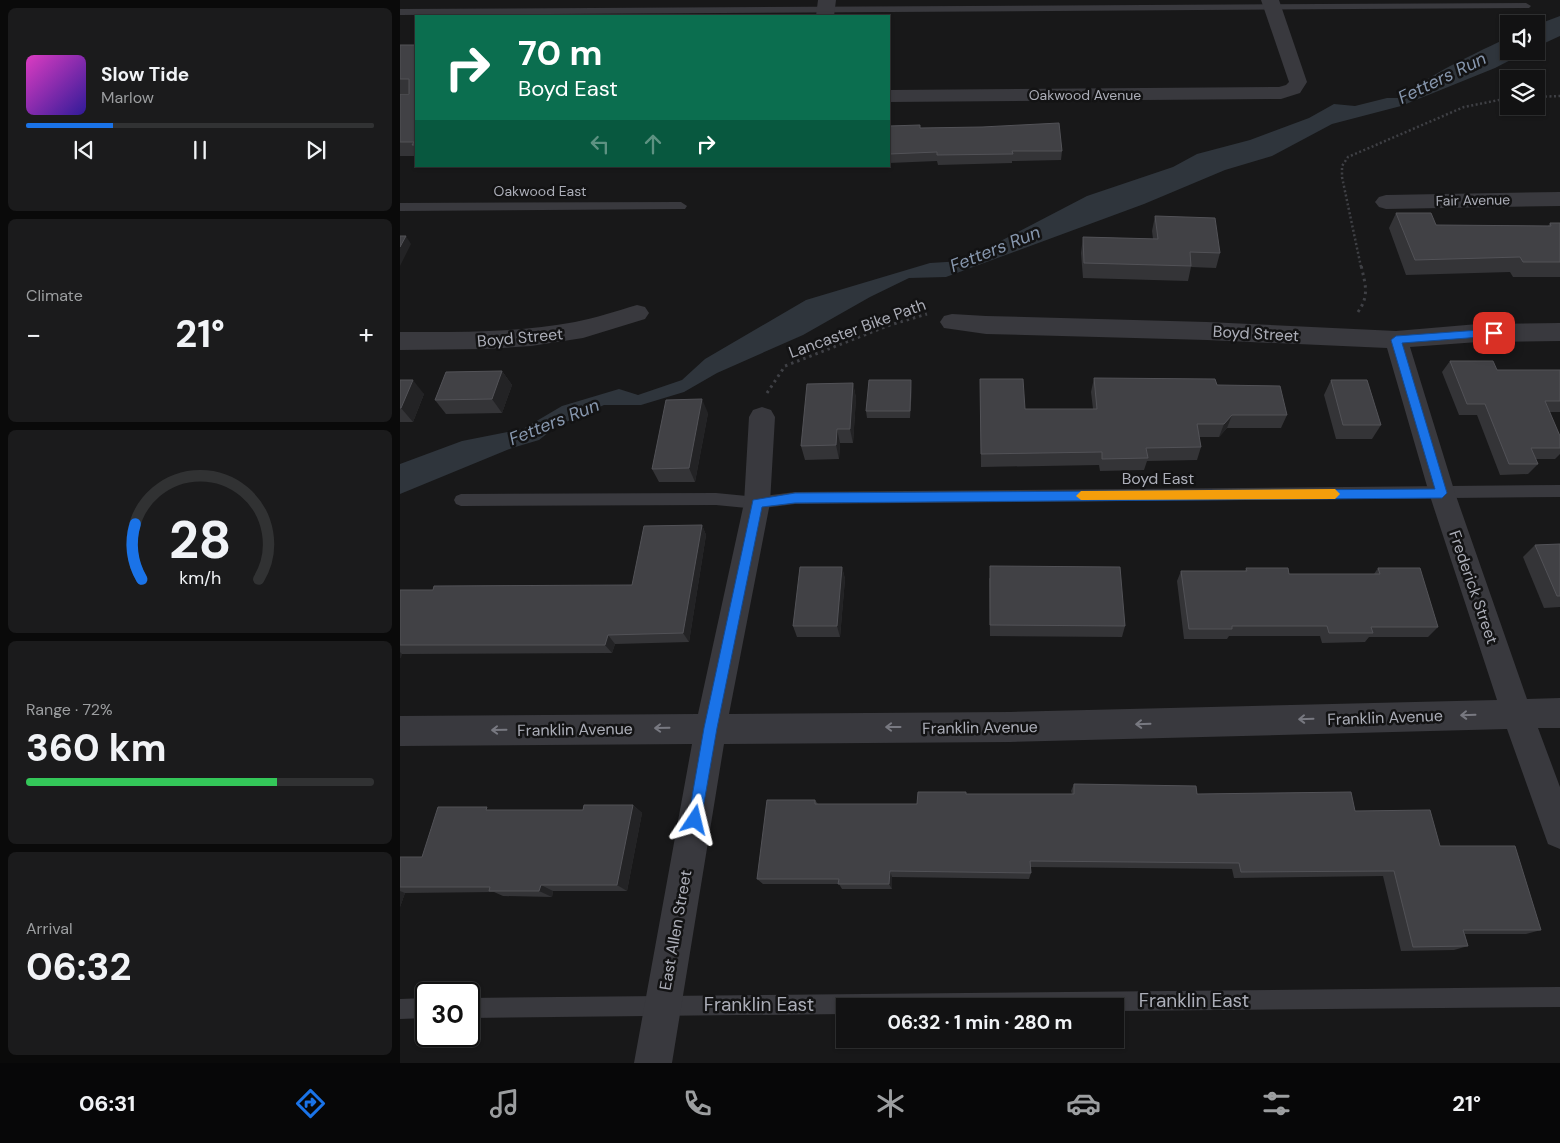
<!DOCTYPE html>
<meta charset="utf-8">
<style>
:root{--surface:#121213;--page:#1b1b1c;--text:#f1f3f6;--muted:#9c9ea0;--line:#313233;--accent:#1a73e8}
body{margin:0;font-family:"DM Sans",sans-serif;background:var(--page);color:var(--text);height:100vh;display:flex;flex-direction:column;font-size:19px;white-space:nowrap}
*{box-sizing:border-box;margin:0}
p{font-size:16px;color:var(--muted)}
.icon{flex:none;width:28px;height:28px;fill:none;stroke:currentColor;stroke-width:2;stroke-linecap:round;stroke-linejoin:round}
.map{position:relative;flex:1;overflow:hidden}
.panel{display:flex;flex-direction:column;gap:8px;padding:8px;background:#0a0a0a;width:400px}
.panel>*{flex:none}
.banner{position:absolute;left:15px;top:15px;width:475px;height:152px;border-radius:0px;box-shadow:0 1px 4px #0004,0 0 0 1px var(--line);background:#0b6e4f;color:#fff;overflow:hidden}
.controls{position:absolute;left:1100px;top:15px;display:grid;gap:10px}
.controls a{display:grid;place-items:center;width:45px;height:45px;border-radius:0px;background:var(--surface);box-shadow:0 1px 4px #0004,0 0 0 1px var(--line);font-size:25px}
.speed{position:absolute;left:15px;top:982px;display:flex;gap:10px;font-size:25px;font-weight:700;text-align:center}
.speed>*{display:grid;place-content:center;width:65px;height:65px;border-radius:50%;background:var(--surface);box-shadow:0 1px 4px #0004,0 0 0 1px var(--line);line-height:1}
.speed .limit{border:2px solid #111;border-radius:8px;background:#fff;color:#111}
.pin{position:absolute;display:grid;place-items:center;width:42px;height:42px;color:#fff;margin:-21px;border-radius:10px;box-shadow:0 2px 8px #0006}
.me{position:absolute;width:55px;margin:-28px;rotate:10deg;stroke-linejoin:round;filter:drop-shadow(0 0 4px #0008)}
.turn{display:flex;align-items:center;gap:18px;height:105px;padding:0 20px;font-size:22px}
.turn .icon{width:65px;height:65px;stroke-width:2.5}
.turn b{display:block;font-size:35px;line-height:42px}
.lanes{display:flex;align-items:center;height:48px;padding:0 20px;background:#0003;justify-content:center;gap:25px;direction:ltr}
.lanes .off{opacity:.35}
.big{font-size:38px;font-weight:700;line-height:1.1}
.panel .card{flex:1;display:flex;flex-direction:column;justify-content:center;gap:8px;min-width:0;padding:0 18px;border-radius:8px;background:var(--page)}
.panel .dial{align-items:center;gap:0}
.dial svg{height:130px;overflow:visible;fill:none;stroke:var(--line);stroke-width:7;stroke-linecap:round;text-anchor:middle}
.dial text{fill:var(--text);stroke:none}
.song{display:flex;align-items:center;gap:15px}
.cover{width:60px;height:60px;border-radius:8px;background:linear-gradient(135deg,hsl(310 70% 55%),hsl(250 70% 35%))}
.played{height:5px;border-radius:2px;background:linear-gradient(90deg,var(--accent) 25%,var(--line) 25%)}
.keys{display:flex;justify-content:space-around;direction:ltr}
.heat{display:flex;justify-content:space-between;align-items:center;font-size:28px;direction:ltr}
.charge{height:8px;border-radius:4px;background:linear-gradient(90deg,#34c759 72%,var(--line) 0)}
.trip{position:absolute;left:436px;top:998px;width:288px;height:50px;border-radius:0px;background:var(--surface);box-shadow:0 1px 4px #0004,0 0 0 1px var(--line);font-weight:700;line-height:50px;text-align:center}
.tabs{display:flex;height:80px;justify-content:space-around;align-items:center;background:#070708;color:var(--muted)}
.tabs .icon{width:35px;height:35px}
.tabs .current{color:var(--accent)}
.tabs b{font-size:22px;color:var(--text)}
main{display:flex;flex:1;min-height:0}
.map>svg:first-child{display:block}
.water{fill:#2f353c}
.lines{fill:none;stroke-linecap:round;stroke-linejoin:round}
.path-far1{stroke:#3f4045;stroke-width:2.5;stroke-dasharray:2 2.5;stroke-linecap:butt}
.path{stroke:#3f4045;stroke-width:3;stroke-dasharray:2.5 4;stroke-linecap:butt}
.lane{fill:#39393e;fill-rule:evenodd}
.street{fill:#39393e;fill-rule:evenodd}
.wall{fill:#343437}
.shaded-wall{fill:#232325}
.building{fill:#414145;stroke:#525257}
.oneway{stroke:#787981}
.route{fill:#1a73e8;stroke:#114b97}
.slow{fill:#f59e0b}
.labels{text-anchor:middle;stroke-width:5;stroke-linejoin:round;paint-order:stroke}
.far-street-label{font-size:14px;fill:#acaeb8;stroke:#131314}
.street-label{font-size:16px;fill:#acaeb8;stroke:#131314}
.water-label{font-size:18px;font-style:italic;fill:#8797ae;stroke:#131314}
.near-street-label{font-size:19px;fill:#acaeb8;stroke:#131314}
</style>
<main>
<section class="panel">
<div class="card">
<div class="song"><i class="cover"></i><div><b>Slow Tide</b><p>Marlow</p></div></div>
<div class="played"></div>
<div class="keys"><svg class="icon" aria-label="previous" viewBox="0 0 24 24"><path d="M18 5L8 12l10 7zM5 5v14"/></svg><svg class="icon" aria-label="pause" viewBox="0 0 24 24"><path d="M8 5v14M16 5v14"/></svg><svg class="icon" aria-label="next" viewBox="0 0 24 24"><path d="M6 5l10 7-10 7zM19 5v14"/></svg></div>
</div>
<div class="card"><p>Climate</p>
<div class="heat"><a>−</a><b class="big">21°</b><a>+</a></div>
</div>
<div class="card dial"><svg viewBox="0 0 100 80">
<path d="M14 69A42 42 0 1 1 86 69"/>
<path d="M14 69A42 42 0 0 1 10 35" stroke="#1a73e8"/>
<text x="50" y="56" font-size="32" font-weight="700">28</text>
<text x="50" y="72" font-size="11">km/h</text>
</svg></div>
<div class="card"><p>Range · 72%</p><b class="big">360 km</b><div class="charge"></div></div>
<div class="card"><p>Arrival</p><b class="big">06:32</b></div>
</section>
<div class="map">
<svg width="1160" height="1063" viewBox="0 0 1160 1063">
<rect width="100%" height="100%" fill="#181819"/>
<g class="water">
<path d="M 1160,16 L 1160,36 L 1136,47 L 1136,25 Z"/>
<path d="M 1109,37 L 1109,51 L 1128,51 L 1095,68 L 1001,106 L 932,124 L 872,156 L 825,170 L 744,204 L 546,277 L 509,278 L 470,297 L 403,335 L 317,373 L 284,392 L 241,405 L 204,405 L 157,426 L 139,440 L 112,448 L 0,494 L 0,464 L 62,441 L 123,429 L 162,406 L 219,389 L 238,395 L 282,380 L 305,359 L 406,300 L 530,263 L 562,261 L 687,196 L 773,167 L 797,154 L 850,140 L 909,118 L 934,104 L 955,106 L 987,98 L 1004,98 C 1023,76 1081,51 1109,37 Z"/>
</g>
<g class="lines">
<g class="path-far1">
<path d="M 1136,97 L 1160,96"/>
<path d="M 961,267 L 942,177 L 942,166 L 948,157 L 1064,107 L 1109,98"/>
</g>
<g class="path">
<path d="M 958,312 C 970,295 965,284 961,265"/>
<path d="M 367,393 L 385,366 L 490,325 L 527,314"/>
</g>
<g class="lane">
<path d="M 1126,3 L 1131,6 L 1129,8 L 0,15 L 0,9 Z"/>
<path d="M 281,202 L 287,206 L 285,209 L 0,211 L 0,203 Z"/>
<path d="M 1160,485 L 1160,497 L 395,504 L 357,509 L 316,505 L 61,506 L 56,504 L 54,500 L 56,496 L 61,494 L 316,493 L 357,497 L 395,492 Z"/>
<path d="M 1160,987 L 1160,1007 L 715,1011 L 715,1006 L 445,1006 L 445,1014 L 69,1018 L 69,998 Z"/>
<path d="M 26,998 L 26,1018 L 0,1019 L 0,999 Z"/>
</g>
<g class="street">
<path d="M 418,0 L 436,0 L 434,16 L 416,16 Z"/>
<path d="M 861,0 L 879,0 L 907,82 L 900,93 L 881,99 L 489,102 L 489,90 L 879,87 L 886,85 L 889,82 Z"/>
<path d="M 1160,192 L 1160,206 L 986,209 L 979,207 L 975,202 L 979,197 L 986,195 Z"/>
<path d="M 237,305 L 245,307 L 249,313 L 245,319 L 183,338 L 131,346 L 88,349 L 0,350 L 0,332 C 58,332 117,333 175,322 C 196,318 216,311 237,305 Z"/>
<path d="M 552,314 L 586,316 L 807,322 L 996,331 L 1078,324 L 1160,323 L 1160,341 L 1078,342 L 1010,347 L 1055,493 L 1127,699 L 1160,698 L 1160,728 L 1138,728 L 1160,787 L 1160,849 L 1148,844 L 1107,729 L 610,742 L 324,744 L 272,1063 L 234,1063 L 292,744 L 0,746 L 0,716 L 298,714 L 344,503 L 349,417 L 353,410 L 362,407 L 371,410 L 375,417 L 370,503 L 329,714 L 610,712 L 1097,700 L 1029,493 L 987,348 L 807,340 L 586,334 L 544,328 L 540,322 L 544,316 Z"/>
</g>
</g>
<g class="wall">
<path d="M 0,45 L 16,45 L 16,156 L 0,156 L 0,94 L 9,94 L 9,93 L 0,93 Z"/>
<path d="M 489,126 L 520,128 L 662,151 L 661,160 L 612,161 L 612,163 L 538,165 L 537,161 L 489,163 Z"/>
<path d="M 996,213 L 1036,225 L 1148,226 L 1150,223 L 1160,223 L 1160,277 L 1113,277 L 1110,272 L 1006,275 L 989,228 Z"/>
<path d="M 755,216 L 820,253 L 816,268 L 791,267 L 788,281 L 683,278 L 681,253 L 683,237 L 753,239 L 752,231 Z"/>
<path d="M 1050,361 L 1097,370 L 1160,370 L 1160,412 L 1149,412 L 1160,436 L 1160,454 L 1155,459 L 1136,459 L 1138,464 L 1128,474 L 1100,475 L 1077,415 L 1059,415 L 1042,372 Z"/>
<path d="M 102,371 L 112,385 L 102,413 L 46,414 L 35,400 Z"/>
<path d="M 694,378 L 817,385 L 887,415 L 881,428 L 827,428 L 819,437 L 799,437 L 801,447 L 797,460 L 747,461 L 744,470 L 700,471 L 699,465 L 581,467 L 580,379 L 625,409 L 693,409 L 691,392 Z"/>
<path d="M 0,380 L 24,394 L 13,422 L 0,422 Z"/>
<path d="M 931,380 L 981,425 L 972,439 L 936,439 L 924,395 Z"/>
<path d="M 453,383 L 456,398 L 453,443 L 440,443 L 439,459 L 405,460 L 401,446 Z"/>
<path d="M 512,387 L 510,418 L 467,418 L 466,411 Z"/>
<path d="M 308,413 L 295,482 L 259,482 L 252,469 Z"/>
<path d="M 302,525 L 306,535 L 289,642 L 215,644 L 212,653 L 2,654 L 0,658 L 0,590 L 33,590 L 232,585 Z"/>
<path d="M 1160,544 L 1160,607 L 1144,608 L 1123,557 L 1135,545 Z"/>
<path d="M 442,567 L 445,579 L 440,637 L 397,637 L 393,626 Z"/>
<path d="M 846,568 L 889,574 L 974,574 L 978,568 L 1038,627 L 1028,637 L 969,637 L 965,642 L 922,643 L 920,636 L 829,636 L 827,639 L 784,639 L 777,581 L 781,571 L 845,571 Z"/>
<path d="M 589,578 L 725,626 L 722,637 L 590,636 Z"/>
<path d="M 674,784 L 797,794 L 955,811 L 1040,846 L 1141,930 L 1126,934 L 1065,934 L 1068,946 L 1054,950 L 1001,951 L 983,876 L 834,878 L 832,869 L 630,867 L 631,873 L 629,879 L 492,877 L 492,889 L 442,889 L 439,884 L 363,884 L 357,879 L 415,800 L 418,804 L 517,804 L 566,794 L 672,794 L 671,791 Z"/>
<path d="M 233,805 L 242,813 L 227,891 L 153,891 L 152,897 L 103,896 L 94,892 L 5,893 L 0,907 L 0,857 L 22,857 L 93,810 L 183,810 Z"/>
</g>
<g class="shaded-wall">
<path d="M 6,236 L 11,244 L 0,266 L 0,247 Z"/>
<path d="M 102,371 L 112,385 L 102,413 L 92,399 Z"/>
<path d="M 13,380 L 24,394 L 13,422 L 1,408 Z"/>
<path d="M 511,380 L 512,387 L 510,418 L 510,411 Z"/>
<path d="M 453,383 L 456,398 L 453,443 L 450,429 Z"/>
<path d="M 302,399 L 308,413 L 295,482 L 289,468 Z"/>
<path d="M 832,415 L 827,428 L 819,437 L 824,424 Z"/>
<path d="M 437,429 L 440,443 L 439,459 L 436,445 Z"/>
<path d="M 302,525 L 306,535 L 289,642 L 283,633 Z"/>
<path d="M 442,567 L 445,579 L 440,637 L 437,626 Z"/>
<path d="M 208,635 L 215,644 L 212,653 L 205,645 Z"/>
<path d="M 0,652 L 2,654 L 1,658 L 0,658 Z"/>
<path d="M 233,805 L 242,813 L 227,891 L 217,885 Z"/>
<path d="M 490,871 L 492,877 L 492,889 L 489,884 Z"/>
<path d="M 141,885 L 153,891 L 152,897 L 139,891 Z"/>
<path d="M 0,891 L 5,893 L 0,907 Z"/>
</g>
<g class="building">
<path d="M 0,45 L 16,45 L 16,145 L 12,145 L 14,142 L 0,142 L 0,94 L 9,94 L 9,79 L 0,79 Z"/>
<path d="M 659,123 L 662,151 L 612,151 L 613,154 L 537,155 L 537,152 L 489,154 L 489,126 L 520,125 L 520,128 L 582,127 Z"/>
<path d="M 996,213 L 1031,213 L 1036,225 L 1151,226 L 1150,223 L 1160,223 L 1160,262 L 1123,262 L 1120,257 L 1015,260 Z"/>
<path d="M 755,216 L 815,218 L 820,253 L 790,252 L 791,266 L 684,263 L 683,237 L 758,239 Z"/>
<path d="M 0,236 L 6,236 L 0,247 Z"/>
<path d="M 1050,361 L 1093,361 L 1097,370 L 1160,370 L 1160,401 L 1145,401 L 1160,436 L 1160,448 L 1131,448 L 1138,464 L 1109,464 L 1085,404 L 1067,404 Z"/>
<path d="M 102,371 L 92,399 L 35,400 L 46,372 Z"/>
<path d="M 694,378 L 815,379 L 817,385 L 880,386 L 887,415 L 832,415 L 824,424 L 797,424 L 801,447 L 746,448 L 748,458 L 702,459 L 702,452 L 581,454 L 580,379 L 623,379 L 625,409 L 697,409 Z"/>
<path d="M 0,380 L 13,380 L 1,408 L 0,408 Z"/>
<path d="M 469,380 L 511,380 L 510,411 L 466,411 Z"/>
<path d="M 931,380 L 967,380 L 981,425 L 943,425 Z"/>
<path d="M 453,383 L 450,429 L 437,429 L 436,445 L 401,446 L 407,384 Z"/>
<path d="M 302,399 L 289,468 L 252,469 L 266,400 Z"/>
<path d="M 302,525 L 283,633 L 208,635 L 205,645 L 0,645 L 0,590 L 33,590 L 34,586 L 232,585 L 244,526 Z"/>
<path d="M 1160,544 L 1160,596 L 1157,596 L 1135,545 Z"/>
<path d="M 590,566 L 720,567 L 725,626 L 590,625 Z"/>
<path d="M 400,567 L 442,567 L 437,626 L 393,626 Z"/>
<path d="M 846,568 L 888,568 L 889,574 L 980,574 L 978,568 L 1020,568 L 1038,627 L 971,627 L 973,633 L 929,633 L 927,626 L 832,626 L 832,629 L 789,629 L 781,571 L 847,571 Z"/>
<path d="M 674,784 L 796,786 L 797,794 L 951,792 L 955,811 L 1030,810 L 1040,846 L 1115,846 L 1141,930 L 1063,930 L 1068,946 L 1013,947 L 994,871 L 841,872 L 839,863 L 630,861 L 631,873 L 490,871 L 489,884 L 438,884 L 439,879 L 357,879 L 367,800 L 415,800 L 415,804 L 517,804 L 518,792 L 566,792 L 566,794 L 674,794 Z"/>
<path d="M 184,805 L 233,805 L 217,885 L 141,885 L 139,891 L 89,891 L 90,887 L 0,887 L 0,857 L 22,857 L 38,807 L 87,807 L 86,810 L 183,810 Z"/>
</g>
<defs><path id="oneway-shaft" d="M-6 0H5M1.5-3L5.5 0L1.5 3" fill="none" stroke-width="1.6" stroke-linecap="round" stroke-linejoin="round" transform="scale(1.25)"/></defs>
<g class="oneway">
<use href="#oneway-shaft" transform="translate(1068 715) rotate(178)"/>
<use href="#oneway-shaft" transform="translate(906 719) rotate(178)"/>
<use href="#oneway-shaft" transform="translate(743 724) rotate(178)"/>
<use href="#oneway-shaft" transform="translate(493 727) rotate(180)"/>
<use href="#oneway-shaft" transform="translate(262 728) rotate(179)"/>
<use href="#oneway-shaft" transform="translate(99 730) rotate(179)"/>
</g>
<path class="route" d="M 1094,329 L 1099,333 L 1094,336 L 1002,343 L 1047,493 L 1042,498 L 395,503 L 362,507 L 317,728 L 301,820 L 299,825 L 295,827 L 290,825 L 288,820 L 304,728 L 353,500 L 395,493 L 1035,489 L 991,340 L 996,336 Z"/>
<path class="slow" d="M 935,489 L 940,494 L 935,499 L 681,500 L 676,496 L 681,491 Z"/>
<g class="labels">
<g class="far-street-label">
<text x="685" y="100">Oakwood Avenue</text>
<text x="140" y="196">Oakwood East</text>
<text transform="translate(1073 200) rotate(-1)" y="5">Fair Avenue</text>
</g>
<g class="street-label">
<text transform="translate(457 328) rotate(-20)" y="6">Lancaster Bike Path</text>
<text transform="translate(856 333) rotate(3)" y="6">Boyd Street</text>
<text transform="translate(120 337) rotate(-5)" y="6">Boyd Street</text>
<text x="758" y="484">Boyd East</text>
<text transform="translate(1074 587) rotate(71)" y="6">Frederick Street</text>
<text transform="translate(985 717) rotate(-2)" y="6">Franklin Avenue</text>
<text transform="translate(580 727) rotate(-1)" y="6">Franklin Avenue</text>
<text transform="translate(175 729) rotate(-1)" y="6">Franklin Avenue</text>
<text transform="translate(275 930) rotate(-80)" y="6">East Allen Street</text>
</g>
<g class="water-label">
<text transform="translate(1042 78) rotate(-26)" y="6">Fetters Run</text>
<text transform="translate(595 249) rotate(-22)" y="6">Fetters Run</text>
<text transform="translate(154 422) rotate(-22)" y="6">Fetters Run</text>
</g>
<g class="near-street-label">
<text x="794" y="1007">Franklin East</text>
<text x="359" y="1011">Franklin East</text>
</g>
</g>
</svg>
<div class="controls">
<a><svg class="icon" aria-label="sound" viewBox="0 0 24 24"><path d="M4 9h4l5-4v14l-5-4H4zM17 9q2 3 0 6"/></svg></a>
<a><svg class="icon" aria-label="layers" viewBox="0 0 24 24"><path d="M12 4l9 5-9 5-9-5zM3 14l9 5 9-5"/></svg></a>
</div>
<div class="speed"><div class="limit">30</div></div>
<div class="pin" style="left:1094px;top:333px;background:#d93025"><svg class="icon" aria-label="arrive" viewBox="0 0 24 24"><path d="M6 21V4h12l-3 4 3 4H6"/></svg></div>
<svg class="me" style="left:295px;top:820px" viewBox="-20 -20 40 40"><path d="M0-17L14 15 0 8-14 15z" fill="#1a73e8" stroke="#fff" stroke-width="4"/></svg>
<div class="trip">06:32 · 1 min · 280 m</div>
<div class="banner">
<div class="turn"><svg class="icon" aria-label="right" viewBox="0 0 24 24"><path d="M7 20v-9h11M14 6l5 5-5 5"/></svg><div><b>70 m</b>Boyd East</div></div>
<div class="lanes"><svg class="icon off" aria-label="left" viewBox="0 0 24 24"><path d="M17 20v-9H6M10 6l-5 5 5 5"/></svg><svg class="icon off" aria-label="ahead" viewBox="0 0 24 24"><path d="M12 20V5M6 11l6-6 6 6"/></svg><svg class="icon" aria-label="right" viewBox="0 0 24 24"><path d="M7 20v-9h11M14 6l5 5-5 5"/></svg></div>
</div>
</div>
</main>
<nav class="tabs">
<b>06:31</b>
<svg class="icon current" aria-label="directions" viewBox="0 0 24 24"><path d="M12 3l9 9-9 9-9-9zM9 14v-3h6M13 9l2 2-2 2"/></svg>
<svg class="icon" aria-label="music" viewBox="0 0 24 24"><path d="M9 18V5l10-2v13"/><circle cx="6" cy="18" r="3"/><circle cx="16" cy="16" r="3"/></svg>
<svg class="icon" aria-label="phone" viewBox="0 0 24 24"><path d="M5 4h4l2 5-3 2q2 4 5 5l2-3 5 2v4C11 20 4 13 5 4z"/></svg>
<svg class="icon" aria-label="climate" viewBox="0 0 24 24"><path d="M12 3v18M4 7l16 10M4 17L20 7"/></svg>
<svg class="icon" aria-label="car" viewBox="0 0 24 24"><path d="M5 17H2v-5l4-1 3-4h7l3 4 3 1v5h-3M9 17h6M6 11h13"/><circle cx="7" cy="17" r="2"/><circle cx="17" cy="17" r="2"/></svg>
<svg class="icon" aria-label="filters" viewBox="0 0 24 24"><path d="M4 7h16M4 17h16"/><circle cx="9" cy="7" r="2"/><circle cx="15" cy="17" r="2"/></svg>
<b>21°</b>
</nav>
